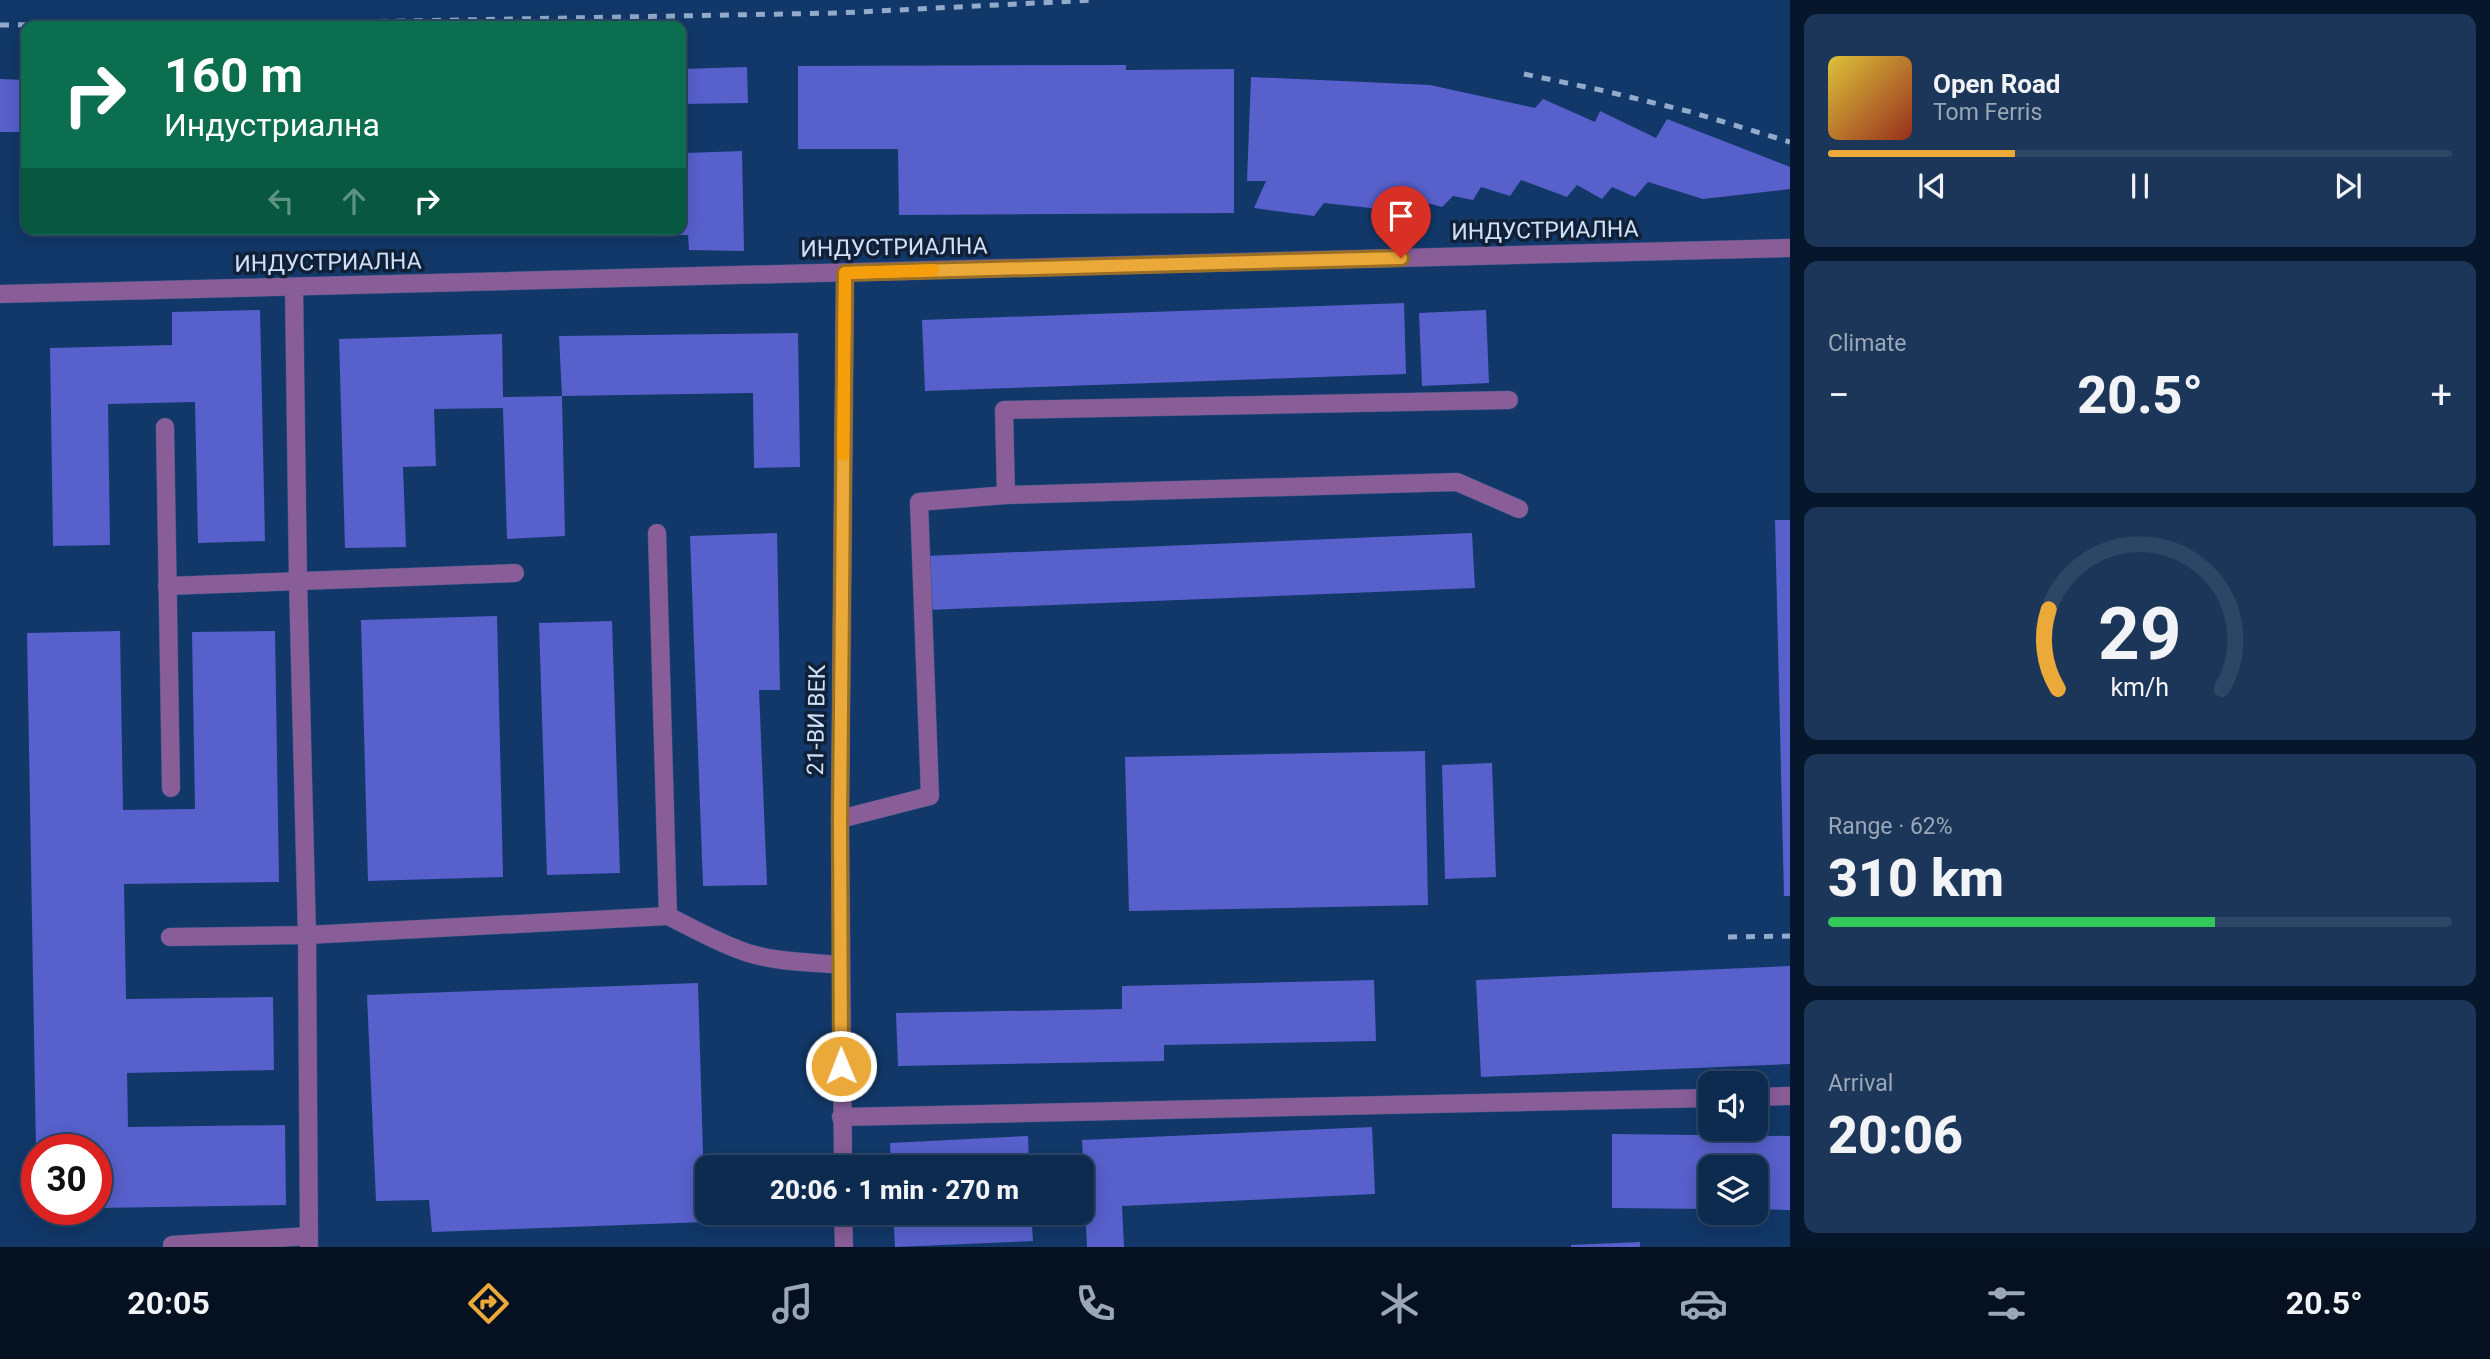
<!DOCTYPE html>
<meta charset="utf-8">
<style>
:root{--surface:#0d2a4f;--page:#1b3659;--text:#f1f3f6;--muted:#9aa7b7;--line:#2d4666;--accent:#eba939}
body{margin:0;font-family:Roboto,sans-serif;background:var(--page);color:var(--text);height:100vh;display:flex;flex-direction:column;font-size:26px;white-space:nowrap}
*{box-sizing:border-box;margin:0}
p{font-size:23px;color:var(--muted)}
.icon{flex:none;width:38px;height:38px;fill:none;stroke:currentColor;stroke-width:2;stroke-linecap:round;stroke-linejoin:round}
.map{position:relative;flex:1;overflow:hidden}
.sheet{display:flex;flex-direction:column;gap:14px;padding:14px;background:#07172b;width:700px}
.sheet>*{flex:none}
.hud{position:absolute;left:21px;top:21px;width:665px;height:214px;border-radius:14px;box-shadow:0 4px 18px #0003,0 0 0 2px var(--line);background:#0b6e4f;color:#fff;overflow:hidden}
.tools{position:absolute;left:1698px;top:1071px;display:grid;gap:14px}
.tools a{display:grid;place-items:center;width:70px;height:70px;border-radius:14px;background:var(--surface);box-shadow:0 4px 18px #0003,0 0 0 2px var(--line);font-size:35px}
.speed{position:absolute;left:21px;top:1134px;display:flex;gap:14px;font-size:35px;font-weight:700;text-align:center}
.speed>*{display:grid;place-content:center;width:91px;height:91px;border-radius:50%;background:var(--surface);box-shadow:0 4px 18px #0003,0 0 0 2px var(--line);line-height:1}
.speed .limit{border:10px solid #d22;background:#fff;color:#111}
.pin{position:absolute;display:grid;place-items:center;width:60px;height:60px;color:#fff;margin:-72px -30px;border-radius:50% 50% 50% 0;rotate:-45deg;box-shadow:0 0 7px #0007}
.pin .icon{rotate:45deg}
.me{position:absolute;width:77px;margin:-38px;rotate:359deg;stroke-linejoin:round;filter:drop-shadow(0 0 5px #0008)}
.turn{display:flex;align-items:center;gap:24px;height:147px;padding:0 28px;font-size:32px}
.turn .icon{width:91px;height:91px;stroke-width:2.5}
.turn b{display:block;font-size:49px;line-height:60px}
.lanes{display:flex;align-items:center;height:66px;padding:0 28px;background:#0003;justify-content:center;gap:35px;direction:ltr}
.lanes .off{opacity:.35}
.big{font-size:52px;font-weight:800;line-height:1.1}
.sheet .widget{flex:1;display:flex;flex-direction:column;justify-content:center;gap:10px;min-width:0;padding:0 24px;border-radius:14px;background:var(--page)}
.sheet .dial{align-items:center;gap:0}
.dial svg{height:182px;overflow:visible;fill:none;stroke:var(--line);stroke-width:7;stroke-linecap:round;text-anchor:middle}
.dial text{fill:var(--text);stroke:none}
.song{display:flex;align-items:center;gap:21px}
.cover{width:84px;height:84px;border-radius:10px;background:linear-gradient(135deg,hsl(50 70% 55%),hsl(10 70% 35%))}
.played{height:7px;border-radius:4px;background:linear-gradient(90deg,var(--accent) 30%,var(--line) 30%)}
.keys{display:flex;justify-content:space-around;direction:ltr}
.heat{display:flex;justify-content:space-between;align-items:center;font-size:38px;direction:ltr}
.charge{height:10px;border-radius:5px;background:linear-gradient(90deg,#34c759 62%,var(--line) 0)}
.trip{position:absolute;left:695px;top:1155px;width:399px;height:70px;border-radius:14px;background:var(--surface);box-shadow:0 4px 18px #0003,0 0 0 2px var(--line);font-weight:800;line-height:70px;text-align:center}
.menu{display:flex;height:112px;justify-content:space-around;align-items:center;background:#051120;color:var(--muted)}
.menu .icon{width:49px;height:49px}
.menu .active{color:var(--accent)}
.menu b{font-size:32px;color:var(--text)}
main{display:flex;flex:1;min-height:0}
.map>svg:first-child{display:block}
.building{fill:#5860cc}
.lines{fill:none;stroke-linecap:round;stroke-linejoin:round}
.minor-casing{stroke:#2f5380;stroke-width:19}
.minor{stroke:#885d98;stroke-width:18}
.rail{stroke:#92abcb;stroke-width:5;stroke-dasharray:9 9;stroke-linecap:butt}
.route-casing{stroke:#996e25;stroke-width:18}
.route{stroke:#eba939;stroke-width:12}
.slow{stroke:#f59e0b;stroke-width:12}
.labels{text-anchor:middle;stroke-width:7;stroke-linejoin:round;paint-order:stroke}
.street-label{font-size:23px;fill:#cfe1f9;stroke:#102036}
</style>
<main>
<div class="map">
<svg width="1790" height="1247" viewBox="0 0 1790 1247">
<rect width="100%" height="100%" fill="#113869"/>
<g class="building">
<path d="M 1126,65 L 1126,70 L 1234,69 L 1234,213 L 899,215 L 898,149 L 798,149 L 798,66 Z"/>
<path d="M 747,67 L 748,103 L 681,104 L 681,69 Z"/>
<path d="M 1251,77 L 1430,85 L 1535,108 L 1543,99 L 1595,122 L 1600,111 L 1656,138 L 1667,119 L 1790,167 L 1790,189 L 1703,199 L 1648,182 L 1635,197 L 1612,187 L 1602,199 L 1577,185 L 1567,197 L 1521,180 L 1510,196 L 1481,187 L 1473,200 L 1453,196 L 1442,207 L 1388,192 L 1380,209 L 1324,203 L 1314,216 L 1254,208 L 1266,181 L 1247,181 Z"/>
<path d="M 0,79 L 24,80 L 24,132 L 0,132 Z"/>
<path d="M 742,151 L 744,251 L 689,250 L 688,235 L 656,235 L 656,229 L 681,229 L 681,167 L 685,167 L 685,153 Z"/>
<path d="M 1404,303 L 1406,374 L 925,391 L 922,320 Z"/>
<path d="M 260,310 L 265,541 L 198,543 L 195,402 L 108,404 L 110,545 L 53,546 L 50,348 L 172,345 L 172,312 Z"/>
<path d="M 1486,310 L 1489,383 L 1422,386 L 1419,313 Z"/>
<path d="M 798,333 L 800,467 L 754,468 L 753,393 L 562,396 L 559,336 Z"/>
<path d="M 502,334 L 503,397 L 562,396 L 565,536 L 507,539 L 503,408 L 434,409 L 436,466 L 403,467 L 406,547 L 345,548 L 339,339 Z"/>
<path d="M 1775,520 L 1790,520 L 1790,896 L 1784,896 Z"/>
<path d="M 777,533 L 780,690 L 759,690 L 767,885 L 703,886 L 690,536 Z"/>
<path d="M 1472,533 L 1475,588 L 927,610 L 925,556 Z"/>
<path d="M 497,616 L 503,877 L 368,881 L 361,620 Z"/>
<path d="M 612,621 L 620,873 L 547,875 L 539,623 Z"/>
<path d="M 120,631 L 123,810 L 195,809 L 192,632 L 275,631 L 279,882 L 124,884 L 126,999 L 273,997 L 274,1070 L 127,1073 L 128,1127 L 285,1125 L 286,1205 L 96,1208 L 96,1150 L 36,1150 L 27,633 Z"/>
<path d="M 1425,751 L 1428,905 L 1129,911 L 1125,757 Z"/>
<path d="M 1492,763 L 1496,877 L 1445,879 L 1442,765 Z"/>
<path d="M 1790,966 L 1790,1064 L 1481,1077 L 1476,980 Z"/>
<path d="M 1374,980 L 1376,1041 L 1164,1045 L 1164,1061 L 898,1066 L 896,1013 L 1122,1009 L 1122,986 Z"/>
<path d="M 698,983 L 705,1222 L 432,1232 L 429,1200 L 376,1201 L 367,995 Z"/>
<path d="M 1372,1127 L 1375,1194 L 1122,1206 L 1124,1247 L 1087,1247 L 1082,1140 Z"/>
<path d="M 1612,1134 L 1790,1136 L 1790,1210 L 1755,1209 L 1755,1167 L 1710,1167 L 1710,1209 L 1612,1208 Z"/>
<path d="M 1028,1136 L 1029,1167 L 891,1167 L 890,1143 Z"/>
<path d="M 893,1213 L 1031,1213 L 1033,1241 L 895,1247 Z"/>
<path d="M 1640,1242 L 1640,1247 L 1571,1247 L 1571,1245 Z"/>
</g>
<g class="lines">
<g class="minor-casing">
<g id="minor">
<path d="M 294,287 L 298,581 L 307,935 L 309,1247"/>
<path d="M 0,294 L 1790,248"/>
<path d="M 165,427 L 171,788"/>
<path d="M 1006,495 L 1004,410 L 1509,400"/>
<path d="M 167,586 L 515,573"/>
<path d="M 840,819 L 930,796 L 919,502 L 1006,495 L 1457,482 L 1519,509"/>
<path d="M 668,916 C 694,929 720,944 748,953 C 777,962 809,962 840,965"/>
<path d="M 170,937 L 307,935 L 668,916 L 657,533"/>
<path d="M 1755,1097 L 1790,1096"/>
<path d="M 841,1117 L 1710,1098"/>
<path d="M 843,1167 L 840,819 L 845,273"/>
<path d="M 843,1213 L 844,1247"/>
<path d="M 172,1245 L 308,1236"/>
</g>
</g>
<use href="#minor" class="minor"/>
<g class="rail">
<path d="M 0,25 L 351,22 L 838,13 L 1096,0"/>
<path d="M 1524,74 L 1605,91 L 1691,112 L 1790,142"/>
<path d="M 1728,937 L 1790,936"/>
</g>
</g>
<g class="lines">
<g class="route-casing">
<path id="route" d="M 841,1066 L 840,819 L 845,273 L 1401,258"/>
</g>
<use href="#route" class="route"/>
<path class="slow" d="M 843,455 L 845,273 L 933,270"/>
</g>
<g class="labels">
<g class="street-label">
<text transform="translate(1545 230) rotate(-1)" y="8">ИНДУСТРИАЛНА</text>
<text transform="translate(894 247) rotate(-1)" y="8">ИНДУСТРИАЛНА</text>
<text transform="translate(328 262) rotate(-1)" y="8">ИНДУСТРИАЛНА</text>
<text transform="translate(816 720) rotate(-89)" y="8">21-ВИ ВЕК</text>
</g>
</g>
</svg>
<div class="tools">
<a><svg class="icon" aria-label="sound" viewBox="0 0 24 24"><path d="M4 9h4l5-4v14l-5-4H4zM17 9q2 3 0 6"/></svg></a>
<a><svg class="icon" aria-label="layers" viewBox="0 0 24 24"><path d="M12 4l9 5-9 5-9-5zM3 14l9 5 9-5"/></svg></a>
</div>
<div class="speed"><div class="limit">30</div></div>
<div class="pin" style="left:1401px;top:258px;background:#d93025"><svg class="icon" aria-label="arrive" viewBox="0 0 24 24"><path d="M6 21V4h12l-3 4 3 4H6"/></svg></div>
<svg class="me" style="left:841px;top:1066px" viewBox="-20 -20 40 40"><circle r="17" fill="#eba939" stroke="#fff" stroke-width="3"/><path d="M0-11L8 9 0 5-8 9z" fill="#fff"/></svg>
<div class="trip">20:06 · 1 min · 270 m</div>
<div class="hud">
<div class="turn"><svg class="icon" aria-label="right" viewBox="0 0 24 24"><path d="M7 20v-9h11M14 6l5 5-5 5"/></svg><div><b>160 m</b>Индустриална</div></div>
<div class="lanes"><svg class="icon off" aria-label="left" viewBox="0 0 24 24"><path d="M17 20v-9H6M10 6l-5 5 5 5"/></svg><svg class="icon off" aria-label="ahead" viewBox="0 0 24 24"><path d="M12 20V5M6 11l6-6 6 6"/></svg><svg class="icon" aria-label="right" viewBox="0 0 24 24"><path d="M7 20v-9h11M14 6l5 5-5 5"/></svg></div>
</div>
</div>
<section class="sheet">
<div class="widget">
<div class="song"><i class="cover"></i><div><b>Open Road</b><p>Tom Ferris</p></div></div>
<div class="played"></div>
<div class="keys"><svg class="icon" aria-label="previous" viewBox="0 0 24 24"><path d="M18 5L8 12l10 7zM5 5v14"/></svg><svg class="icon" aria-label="pause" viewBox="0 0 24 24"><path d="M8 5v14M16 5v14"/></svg><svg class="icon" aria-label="next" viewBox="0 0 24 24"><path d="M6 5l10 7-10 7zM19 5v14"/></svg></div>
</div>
<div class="widget"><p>Climate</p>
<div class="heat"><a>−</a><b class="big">20.5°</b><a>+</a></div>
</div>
<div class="widget dial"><svg viewBox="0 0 100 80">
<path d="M14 69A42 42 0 1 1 86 69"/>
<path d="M14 69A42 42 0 0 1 10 34" stroke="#eba939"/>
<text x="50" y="56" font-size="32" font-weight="700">29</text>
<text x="50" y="72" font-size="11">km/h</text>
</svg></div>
<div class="widget"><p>Range · 62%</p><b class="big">310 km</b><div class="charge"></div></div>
<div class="widget"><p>Arrival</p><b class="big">20:06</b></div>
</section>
</main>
<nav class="menu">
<b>20:05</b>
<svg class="icon active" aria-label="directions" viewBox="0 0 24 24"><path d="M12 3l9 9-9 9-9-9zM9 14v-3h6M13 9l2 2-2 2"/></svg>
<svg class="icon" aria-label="music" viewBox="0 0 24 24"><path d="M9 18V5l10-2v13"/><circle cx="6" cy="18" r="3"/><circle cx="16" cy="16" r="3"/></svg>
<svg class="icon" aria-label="phone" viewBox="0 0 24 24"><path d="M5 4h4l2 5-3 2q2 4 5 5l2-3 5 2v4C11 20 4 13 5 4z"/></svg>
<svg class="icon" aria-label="climate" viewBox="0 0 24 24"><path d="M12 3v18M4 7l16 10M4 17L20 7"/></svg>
<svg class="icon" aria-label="car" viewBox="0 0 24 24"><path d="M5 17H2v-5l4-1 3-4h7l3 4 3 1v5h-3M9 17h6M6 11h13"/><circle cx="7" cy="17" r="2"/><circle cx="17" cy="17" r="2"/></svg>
<svg class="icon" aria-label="filters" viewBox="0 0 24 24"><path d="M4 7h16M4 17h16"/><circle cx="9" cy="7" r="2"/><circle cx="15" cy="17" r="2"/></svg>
<b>20.5°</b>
</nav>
